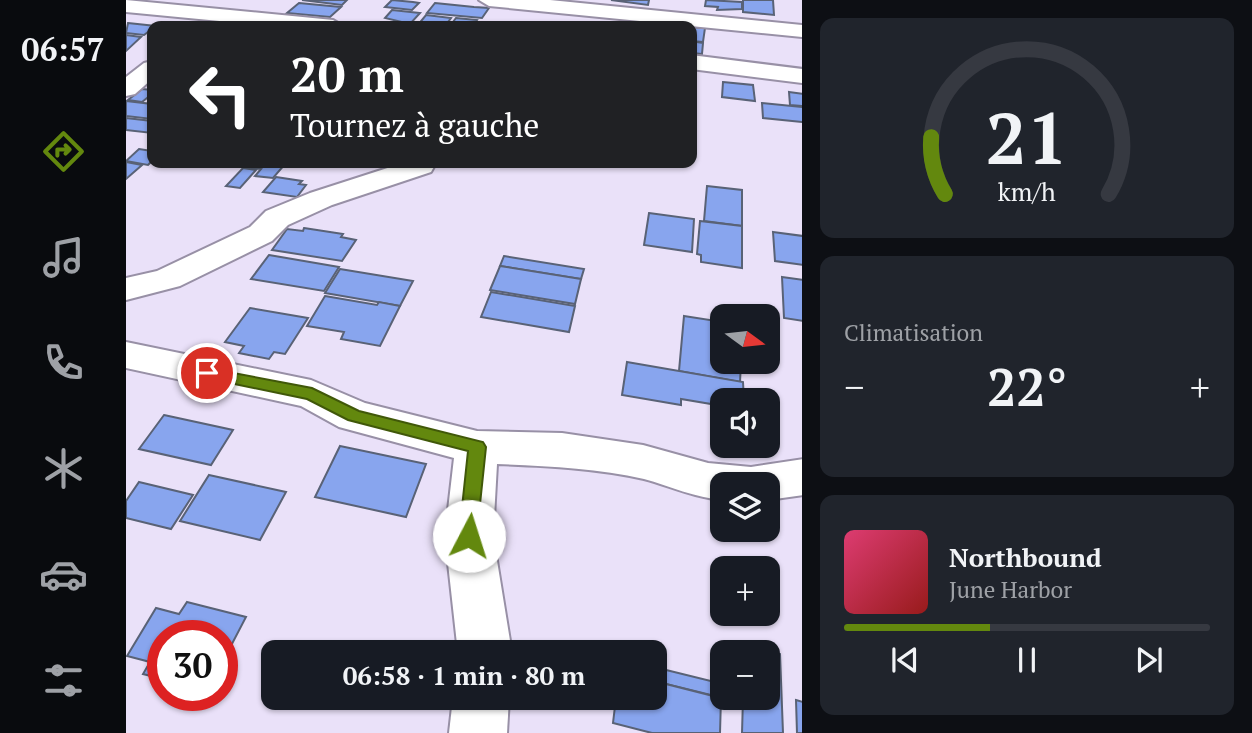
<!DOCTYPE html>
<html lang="fr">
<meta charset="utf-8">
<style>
:root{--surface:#171b24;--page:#20242c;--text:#f1f3f6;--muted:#9ea1a6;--line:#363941;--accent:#63880e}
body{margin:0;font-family:"PT Serif",serif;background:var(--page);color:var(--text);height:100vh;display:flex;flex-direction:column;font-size:26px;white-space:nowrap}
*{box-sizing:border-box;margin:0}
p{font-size:23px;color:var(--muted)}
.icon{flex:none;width:38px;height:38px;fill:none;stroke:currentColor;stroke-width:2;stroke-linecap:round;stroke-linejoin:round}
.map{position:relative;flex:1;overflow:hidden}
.sheet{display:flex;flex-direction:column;gap:18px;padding:18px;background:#0d0f14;width:450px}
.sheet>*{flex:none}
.hud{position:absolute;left:21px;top:21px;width:550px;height:147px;border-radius:14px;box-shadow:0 2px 5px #0004;background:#202124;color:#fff;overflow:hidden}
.needle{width:46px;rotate:105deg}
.buttons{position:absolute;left:584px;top:304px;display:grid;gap:14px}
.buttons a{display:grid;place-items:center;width:70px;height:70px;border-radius:14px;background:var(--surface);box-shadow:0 2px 5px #0004;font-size:35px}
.speed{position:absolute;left:21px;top:620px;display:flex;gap:14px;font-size:35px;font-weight:700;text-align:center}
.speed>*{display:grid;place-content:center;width:91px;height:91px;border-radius:50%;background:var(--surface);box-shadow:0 2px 5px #0004;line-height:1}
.speed .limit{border:10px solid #d22;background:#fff;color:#111}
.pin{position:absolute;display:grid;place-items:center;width:60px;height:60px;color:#fff;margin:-30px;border:4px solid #fff;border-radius:50%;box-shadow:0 2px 7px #0007}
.me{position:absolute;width:77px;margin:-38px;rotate:5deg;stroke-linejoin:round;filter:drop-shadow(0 0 5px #0008)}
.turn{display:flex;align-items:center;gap:24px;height:147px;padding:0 28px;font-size:32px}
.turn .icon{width:91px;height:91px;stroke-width:2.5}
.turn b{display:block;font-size:49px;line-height:60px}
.big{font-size:52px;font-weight:600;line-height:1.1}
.sheet .card{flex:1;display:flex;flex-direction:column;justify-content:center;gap:10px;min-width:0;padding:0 24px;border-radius:14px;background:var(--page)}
.sheet .dial{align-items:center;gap:0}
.dial svg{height:182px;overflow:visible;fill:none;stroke:var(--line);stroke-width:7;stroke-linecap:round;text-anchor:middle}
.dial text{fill:var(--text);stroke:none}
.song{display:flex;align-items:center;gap:21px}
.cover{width:84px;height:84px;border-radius:10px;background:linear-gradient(135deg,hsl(340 70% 55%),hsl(0 70% 35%))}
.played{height:7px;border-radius:4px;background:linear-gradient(90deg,var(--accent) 40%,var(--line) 40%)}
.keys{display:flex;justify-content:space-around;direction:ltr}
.heat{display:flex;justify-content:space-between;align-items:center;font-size:38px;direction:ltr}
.trip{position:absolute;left:135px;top:640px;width:406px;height:70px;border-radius:14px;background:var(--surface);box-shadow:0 2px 5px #0004;font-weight:600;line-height:70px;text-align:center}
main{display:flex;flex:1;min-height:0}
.tabs{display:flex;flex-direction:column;width:126px;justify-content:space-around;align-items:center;background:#090b0e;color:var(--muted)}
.tabs .icon{width:49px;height:49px}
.tabs .current{color:var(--accent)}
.tabs b{font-size:32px;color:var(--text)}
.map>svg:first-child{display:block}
.building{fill:#88a5ee;stroke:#596276;stroke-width:2}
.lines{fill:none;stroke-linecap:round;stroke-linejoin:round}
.minor-casing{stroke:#9890a6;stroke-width:4}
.minor{fill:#fff;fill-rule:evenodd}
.route{fill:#63880e;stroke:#405809;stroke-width:2}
</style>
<main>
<nav class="tabs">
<b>06:57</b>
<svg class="icon current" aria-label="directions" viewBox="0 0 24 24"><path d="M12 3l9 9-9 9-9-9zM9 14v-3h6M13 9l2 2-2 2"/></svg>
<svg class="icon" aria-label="music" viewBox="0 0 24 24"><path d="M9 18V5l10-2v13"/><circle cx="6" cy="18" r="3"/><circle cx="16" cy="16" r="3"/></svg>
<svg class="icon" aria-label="phone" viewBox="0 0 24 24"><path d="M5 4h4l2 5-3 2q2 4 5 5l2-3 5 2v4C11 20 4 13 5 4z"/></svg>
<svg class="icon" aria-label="climate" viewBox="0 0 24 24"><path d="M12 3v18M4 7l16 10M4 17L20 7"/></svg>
<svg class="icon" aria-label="car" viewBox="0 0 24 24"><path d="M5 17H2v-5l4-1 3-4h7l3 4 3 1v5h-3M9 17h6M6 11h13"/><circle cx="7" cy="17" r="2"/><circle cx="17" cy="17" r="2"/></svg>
<svg class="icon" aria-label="filters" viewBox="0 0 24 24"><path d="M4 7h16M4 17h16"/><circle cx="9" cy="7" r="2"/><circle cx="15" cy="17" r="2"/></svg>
</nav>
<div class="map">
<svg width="677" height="733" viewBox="0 0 677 733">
<rect width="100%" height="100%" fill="#eae1f9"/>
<g class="building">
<path d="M 176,0 L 221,0 L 216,5 Z"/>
<path d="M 266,0 L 287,2 L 293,3 L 286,10 L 259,7 Z"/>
<path d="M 485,0 L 523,0 L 522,5 Z"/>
<path d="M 580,0 L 616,2 L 616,9 L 591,10 L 592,7 L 579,6 Z"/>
<path d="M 617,0 L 647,0 L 648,15 L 617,12 Z"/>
<path d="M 173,3 L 215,7 L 204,17 L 161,13 Z"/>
<path d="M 309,3 L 348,7 L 363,8 L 356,18 L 301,13 Z"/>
<path d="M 266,10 L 294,13 L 284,24 L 259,18 Z"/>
<path d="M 300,15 L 325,18 L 319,26 L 291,26 Z"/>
<path d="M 330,18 L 351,20 L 347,26 L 324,26 Z"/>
<path d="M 2,23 L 30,26 L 18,35 L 0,33 Z"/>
<path d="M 565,27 L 579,28 L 577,42 L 565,41 Z"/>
<path d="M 0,35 L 15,37 L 0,51 Z"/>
<path d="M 565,41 L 577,43 L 576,54 L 565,53 Z"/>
<path d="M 597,82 L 627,85 L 629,101 L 596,97 Z"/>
<path d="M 16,89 L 26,90 L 26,94 L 16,102 L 2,100 Z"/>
<path d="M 663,92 L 677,94 L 677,106 L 664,105 Z"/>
<path d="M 0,101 L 26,104 L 26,119 L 0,116 Z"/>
<path d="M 636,103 L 677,107 L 677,122 L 637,118 Z"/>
<path d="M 0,118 L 26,121 L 26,133 L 0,130 Z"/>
<path d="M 13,149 L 26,151 L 26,161 L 22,165 L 0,161 Z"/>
<path d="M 0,162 L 16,165 L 0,179 Z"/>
<path d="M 130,163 L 160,163 L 147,178 L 129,176 L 135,169 L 125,168 Z"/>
<path d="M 117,168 L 130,170 L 114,188 L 100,186 Z"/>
<path d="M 150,177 L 176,181 L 173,184 L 180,185 L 171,197 L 137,192 Z"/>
<path d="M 581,186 L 616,190 L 616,226 L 578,221 Z"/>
<path d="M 523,213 L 568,219 L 566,252 L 518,245 Z"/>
<path d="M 574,221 L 616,226 L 616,268 L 575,262 L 575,255 L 571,254 Z"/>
<path d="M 178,228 L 217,234 L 215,237 L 230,240 L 216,261 L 146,250 L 161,229 L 177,231 Z"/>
<path d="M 647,232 L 677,236 L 677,265 L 649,261 Z"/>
<path d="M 143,255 L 213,267 L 198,291 L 125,279 Z"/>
<path d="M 378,256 L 458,269 L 455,279 L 374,266 Z"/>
<path d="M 374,266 L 455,279 L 449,304 L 364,290 Z"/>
<path d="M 214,269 L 287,281 L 274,306 L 199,293 Z"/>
<path d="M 656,277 L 677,280 L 677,321 L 658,318 Z"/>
<path d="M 365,292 L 449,306 L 443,332 L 355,317 Z"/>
<path d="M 199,296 L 251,305 L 253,302 L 274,306 L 254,346 L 215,339 L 218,332 L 181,326 Z"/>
<path d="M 124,308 L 182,318 L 159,354 L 148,352 L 143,359 L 113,353 L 118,346 L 99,342 Z"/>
<path d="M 558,316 L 597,322 L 597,362 L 615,362 L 614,382 L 553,371 Z"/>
<path d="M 501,362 L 617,382 L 618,401 L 597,401 L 597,406 L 555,399 L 555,405 L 496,395 Z"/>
<path d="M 38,415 L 107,430 L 85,465 L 13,449 Z"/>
<path d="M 214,446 L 300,464 L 280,517 L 189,497 Z"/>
<path d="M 83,475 L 160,492 L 134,540 L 54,521 Z"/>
<path d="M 13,482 L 67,495 L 45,529 L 0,518 L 0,501 Z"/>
<path d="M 61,602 L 120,617 L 96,663 L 96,635 L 37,635 L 37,679 L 17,674 L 24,662 L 1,656 L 30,608 L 53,614 Z"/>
<path d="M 617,645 L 654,654 L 657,733 L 616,733 L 617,698 L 642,698 L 642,653 L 617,653 Z"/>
<path d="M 528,667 L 597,684 L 597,698 L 528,681 Z"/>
<path d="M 528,681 L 595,698 L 594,733 L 526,733 L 487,723 L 490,698 L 528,698 Z"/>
<path d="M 670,700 L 677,702 L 677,733 L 671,733 Z"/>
</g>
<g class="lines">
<g class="minor-casing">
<g id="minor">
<path d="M 0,0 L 207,20 L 217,26 L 145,26 L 0,12 Z"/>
<path d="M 353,0 L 424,0 L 677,25 L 677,37 L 363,6 Z"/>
<path d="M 565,55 L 677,69 L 677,83 L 565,69 Z"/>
<path d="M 26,61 L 26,79 L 9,94 L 0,96 L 0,77 L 18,63 Z"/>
<path d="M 277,163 L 310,163 L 305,172 L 206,205 L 162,225 L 146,241 L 54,286 L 0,300 L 0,278 L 31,271 L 124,227 L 140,211 L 184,193 Z"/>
<path d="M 0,342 L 185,380 L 239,403 L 351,431 L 436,433 L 517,445 L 582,463 L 625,467 L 677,459 L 677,495 L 642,500 L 642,485 L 597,485 L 597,500 C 569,498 544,486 518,479 C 470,468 420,466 371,464 L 367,536 L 386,653 L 332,653 L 319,536 L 328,458 L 213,427 L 175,406 L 0,368 Z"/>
<path d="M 327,698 L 383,698 L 381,733 L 323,733 Z"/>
</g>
</g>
<use href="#minor" class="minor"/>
</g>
<path class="route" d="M 81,368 L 186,388 L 233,411 L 357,442 L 360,447 L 350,542 L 336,542 L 333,536 L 342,451 L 222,420 L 181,399 L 75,377 L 73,373 Z"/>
</svg>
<div class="buttons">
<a><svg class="needle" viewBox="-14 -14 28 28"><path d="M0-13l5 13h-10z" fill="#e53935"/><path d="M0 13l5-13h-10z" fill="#9ea1a6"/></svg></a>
<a><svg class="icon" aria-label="sound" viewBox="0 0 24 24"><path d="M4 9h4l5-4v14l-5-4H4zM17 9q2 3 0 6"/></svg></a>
<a><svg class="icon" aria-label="layers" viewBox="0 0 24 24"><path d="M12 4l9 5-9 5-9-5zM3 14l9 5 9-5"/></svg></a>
<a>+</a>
<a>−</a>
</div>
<div class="speed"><div class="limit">30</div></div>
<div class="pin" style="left:81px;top:373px;background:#d93025"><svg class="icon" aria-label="arrive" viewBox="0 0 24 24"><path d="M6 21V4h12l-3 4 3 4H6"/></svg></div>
<svg class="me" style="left:343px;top:536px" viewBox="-20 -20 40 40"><circle r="19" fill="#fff"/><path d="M0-13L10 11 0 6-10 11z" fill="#63880e"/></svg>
<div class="trip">06:58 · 1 min · 80 m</div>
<div class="hud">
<div class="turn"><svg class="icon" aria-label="left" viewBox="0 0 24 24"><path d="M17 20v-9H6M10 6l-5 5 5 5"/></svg><div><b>20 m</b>Tournez à gauche</div></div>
</div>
</div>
<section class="sheet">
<div class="card dial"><svg viewBox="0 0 100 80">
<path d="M14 69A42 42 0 1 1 86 69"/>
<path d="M14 69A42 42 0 0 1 8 44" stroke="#63880e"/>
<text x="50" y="56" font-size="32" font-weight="700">21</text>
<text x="50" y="72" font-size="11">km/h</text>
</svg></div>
<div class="card"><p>Climatisation</p>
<div class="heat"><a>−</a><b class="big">22°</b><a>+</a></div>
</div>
<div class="card">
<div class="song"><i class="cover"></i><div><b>Northbound</b><p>June Harbor</p></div></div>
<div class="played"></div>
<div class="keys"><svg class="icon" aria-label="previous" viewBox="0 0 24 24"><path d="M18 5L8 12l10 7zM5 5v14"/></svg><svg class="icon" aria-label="pause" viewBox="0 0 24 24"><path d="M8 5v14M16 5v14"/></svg><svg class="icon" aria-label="next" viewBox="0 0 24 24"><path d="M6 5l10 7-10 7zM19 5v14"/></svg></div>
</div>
</section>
</main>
